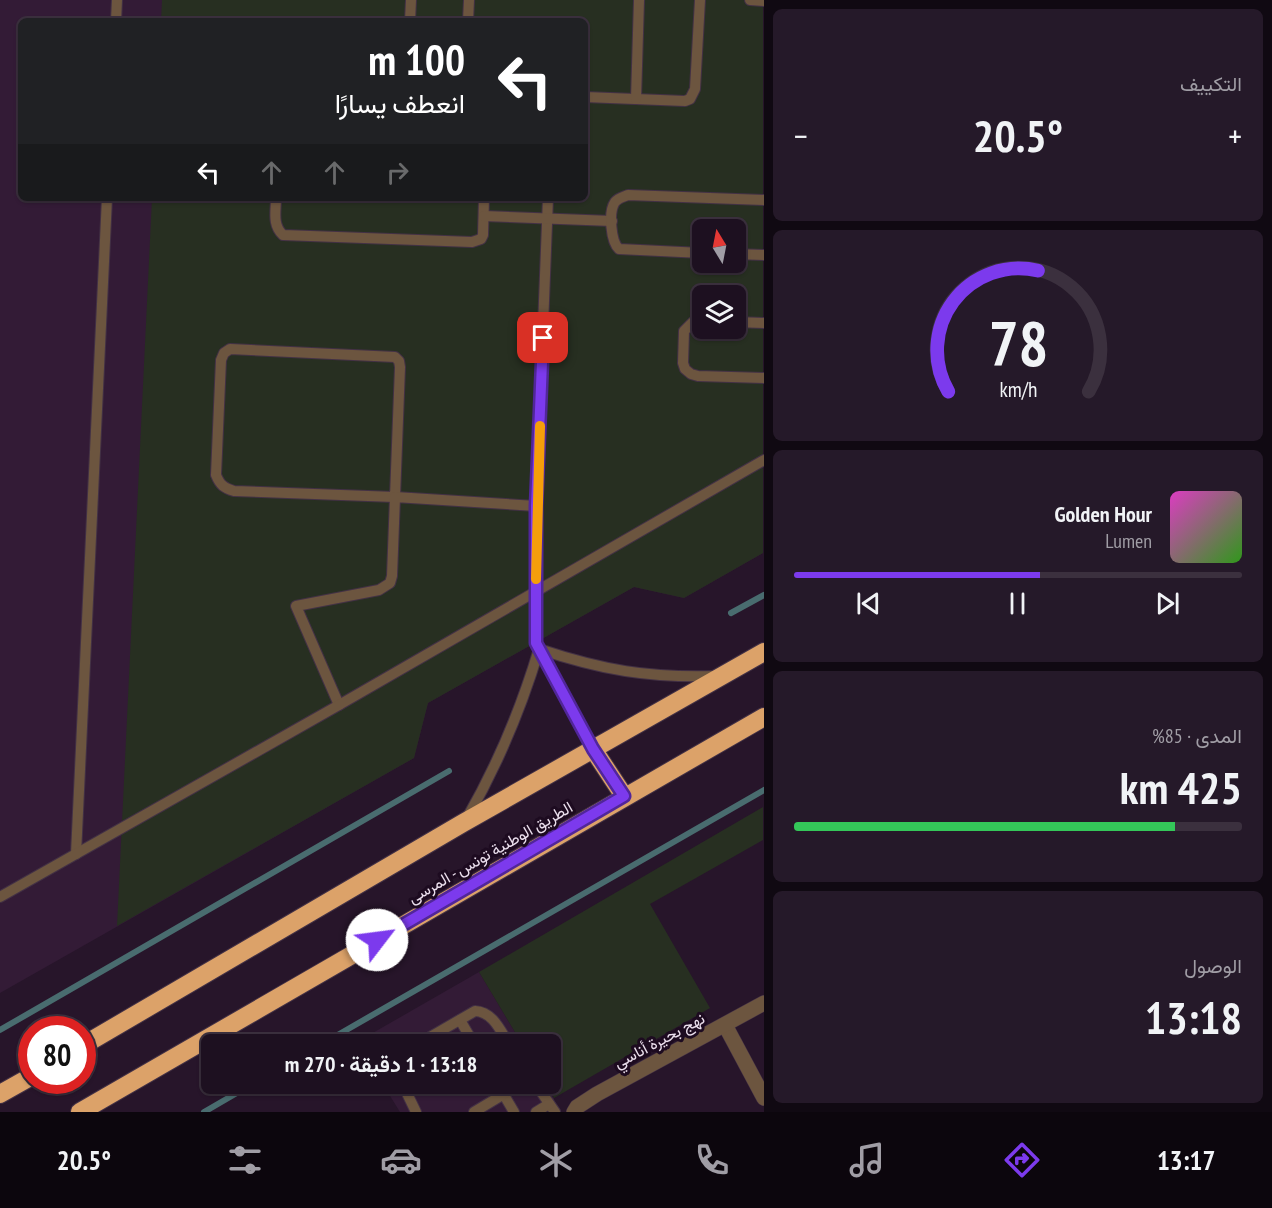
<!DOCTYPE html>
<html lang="ar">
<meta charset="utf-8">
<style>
:root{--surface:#1d1020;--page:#251929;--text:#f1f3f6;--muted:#a09da5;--line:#3b303e;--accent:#7c3aed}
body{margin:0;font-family:"PT Sans Narrow",Vazirmatn,sans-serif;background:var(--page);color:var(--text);direction:rtl;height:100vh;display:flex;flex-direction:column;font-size:22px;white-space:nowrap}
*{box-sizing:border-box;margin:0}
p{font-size:20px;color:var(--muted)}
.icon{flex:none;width:33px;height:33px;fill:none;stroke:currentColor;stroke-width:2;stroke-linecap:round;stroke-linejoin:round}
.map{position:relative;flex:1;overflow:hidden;direction:ltr}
.drawer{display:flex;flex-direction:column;gap:9px;padding:9px;background:#100912;width:508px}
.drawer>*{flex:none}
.top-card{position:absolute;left:18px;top:18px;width:570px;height:183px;border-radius:9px;box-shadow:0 2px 4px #0004,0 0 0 2px var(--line);direction:rtl;background:#202124;color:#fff;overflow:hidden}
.needle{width:39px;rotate:350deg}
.tools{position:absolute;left:692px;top:219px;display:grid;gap:12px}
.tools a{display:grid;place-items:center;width:54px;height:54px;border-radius:9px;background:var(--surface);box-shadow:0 2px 4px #0004,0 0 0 2px var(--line);font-size:30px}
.speed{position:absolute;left:18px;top:1016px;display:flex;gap:12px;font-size:30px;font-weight:700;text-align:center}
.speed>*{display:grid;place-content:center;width:78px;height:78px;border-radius:50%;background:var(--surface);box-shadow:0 2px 4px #0004,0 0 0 2px var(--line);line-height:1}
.speed .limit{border:9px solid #d22;background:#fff;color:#111}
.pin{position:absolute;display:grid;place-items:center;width:51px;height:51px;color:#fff;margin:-26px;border-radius:12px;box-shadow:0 3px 9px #0006}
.me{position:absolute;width:66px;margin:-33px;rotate:60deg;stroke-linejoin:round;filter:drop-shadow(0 0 4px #0008)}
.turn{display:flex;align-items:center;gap:21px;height:126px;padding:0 24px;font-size:27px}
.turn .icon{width:78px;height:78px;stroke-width:2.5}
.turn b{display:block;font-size:42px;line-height:51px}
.lanes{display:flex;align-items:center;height:57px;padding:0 24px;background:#0003;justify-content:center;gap:30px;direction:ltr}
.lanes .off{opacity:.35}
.big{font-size:45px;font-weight:600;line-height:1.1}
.drawer .card{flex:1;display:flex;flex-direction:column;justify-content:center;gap:9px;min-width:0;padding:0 21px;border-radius:9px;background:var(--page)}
.drawer .dial{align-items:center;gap:0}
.dial svg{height:156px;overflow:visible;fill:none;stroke:var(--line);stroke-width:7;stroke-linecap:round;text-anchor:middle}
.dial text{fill:var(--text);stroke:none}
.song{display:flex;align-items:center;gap:18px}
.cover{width:72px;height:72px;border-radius:9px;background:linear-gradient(135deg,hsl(310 70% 55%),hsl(110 70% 35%))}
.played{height:6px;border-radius:3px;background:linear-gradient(90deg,var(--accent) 55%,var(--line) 55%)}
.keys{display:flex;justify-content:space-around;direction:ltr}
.heat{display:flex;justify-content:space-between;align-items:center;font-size:33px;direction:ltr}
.charge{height:9px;border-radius:4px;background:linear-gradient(90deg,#34c759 85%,var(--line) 0)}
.trip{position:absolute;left:201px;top:1034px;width:360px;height:60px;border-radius:9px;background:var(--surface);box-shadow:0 2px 4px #0004,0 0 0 2px var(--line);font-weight:600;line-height:60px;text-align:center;direction:rtl}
.menu{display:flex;height:96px;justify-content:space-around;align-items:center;background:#0c060d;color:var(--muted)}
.menu .icon{width:42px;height:42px}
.menu .current{color:var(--accent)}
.menu b{font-size:27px;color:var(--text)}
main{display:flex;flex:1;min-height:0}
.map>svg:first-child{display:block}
.built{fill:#331b36;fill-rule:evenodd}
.green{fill:#272f21;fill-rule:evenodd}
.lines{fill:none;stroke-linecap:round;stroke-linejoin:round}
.stream{stroke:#496c6f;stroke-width:6}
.lane-casing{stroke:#433145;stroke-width:12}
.street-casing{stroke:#433145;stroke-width:16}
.highway-casing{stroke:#433145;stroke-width:20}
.lane{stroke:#6c553f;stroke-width:10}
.street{stroke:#6c553f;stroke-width:15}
.highway{stroke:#dca269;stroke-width:18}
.route-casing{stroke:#51269a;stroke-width:15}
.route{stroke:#7c3aed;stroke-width:10}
.slow{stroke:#f59e0b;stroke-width:10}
.labels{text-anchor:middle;stroke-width:6;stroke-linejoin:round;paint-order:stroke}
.street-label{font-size:16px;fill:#ece0ee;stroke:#1d0b20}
</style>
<main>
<section class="drawer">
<div class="card"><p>التكييف</p>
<div class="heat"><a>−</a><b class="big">20.5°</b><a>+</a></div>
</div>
<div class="card dial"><svg viewBox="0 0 100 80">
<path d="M14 69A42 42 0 1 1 86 69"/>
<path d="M14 69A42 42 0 0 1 60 7" stroke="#7c3aed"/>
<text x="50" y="56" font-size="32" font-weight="700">78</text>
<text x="50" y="72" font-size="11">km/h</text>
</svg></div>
<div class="card">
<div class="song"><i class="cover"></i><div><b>Golden Hour</b><p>Lumen</p></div></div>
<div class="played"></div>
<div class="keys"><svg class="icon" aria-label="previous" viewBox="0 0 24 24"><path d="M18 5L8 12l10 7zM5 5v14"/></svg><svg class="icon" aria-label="pause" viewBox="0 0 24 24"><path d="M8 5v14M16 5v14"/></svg><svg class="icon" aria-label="next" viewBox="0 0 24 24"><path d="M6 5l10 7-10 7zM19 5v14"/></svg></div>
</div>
<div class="card"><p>المدى · 85%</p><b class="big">425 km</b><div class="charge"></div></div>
<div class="card"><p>الوصول</p><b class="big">13:18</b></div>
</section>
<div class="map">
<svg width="764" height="1112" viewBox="0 0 764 1112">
<rect width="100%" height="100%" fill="#27152a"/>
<g class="built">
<path d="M 0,0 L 763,0 L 763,553 L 684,598 L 634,587 L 428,703 L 414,758 L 0,993 ZM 21,21 L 585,21 L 585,198 L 21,198 ZM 702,230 L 735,230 L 735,262 L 702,262 ZM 702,296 L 735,296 L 735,328 L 702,328 Z"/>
<path d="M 479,972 L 522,1044 L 358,1044 L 357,1042 Z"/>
<path d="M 382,1083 L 545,1083 L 554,1098 L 555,1112 L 400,1112 Z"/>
</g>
<g class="green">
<path d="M 162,0 L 763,0 L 763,553 L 684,598 L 634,587 L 428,703 L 414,758 L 117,926 L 152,198 L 585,198 L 585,21 L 161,21 ZM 702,230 L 735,230 L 735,262 L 702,262 ZM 702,296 L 735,296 L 735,328 L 702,328 Z"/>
<path d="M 763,807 L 763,840 L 650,904 L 710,1008 L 554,1098 L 545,1083 L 550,1083 L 550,1044 L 522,1044 L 479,972 Z"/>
</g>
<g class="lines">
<g class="stream">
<path d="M 731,613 L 764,595"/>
<path d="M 0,1030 L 449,771"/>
<path d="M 322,1044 L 764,790"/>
<path d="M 204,1112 L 254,1083"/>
</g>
<g class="lane-casing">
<g id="lane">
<path d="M 750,0 L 764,1"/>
<path d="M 116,21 L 117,0"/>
<path d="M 410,21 L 411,0"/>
<path d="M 468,21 L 469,0"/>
<path d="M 585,97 L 685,101 L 690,99 L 695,89 L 700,0"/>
<path d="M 636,99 L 639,0"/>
<path d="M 276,198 C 276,211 272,225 283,235 L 472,242 L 481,239 L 483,235 L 484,198"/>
<path d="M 548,198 L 536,506 L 536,643 L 593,749"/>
<path d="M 484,216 L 612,221"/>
<path d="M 702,253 L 619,249 C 611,242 608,212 615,202 C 618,198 623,197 628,195 L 764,200"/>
<path d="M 735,254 L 764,255"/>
<path d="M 702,321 L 693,322 L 684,331 L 683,363 L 685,369 L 691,374 L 698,376 L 764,378"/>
<path d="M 735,322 L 764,323"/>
<path d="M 230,349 L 395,357 L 399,361 L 400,367 L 395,497 L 234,491 C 224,488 220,485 216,475 L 221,360 L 224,353 Z"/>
<path d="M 339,705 L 296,606 L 379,590 L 390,583 L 392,576 L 395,497 L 536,506"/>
<path d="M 467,818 C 498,764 521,709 539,649 C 602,670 648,678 716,676"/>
<path d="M 76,854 L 107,198"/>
<path d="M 0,897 L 339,705 L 764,460"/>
<path d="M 460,1020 L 474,1044"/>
<path d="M 418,1044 L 475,1011 C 493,1012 500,1030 509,1044"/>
<path d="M 402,1083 L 416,1112"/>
<path d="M 497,1083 L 514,1112"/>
<path d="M 535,1083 L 555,1112"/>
<path d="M 474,1112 L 504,1094"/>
<path d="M 536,1112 L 549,1104"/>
</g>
</g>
<g class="street-casing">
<g id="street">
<path d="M 725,1025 L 764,1098"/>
<path d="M 574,1112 L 577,1107 L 597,1094 L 764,1003"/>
</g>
</g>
<g class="highway-casing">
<g id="highway">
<path d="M 593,749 L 624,796"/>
<path d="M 82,1046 L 463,823 L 764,652"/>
<path d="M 0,1094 L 32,1076"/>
<path d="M 80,1112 L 764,717"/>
</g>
</g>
<use href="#lane" class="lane"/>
<use href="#street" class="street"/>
<use href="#highway" class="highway"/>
</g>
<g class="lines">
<g class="route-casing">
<path id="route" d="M 377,940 L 624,796 L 593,749 L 536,643 L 536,506 L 543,338"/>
</g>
<use href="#route" class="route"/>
<path class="slow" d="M 536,579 L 540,426"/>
</g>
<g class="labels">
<g class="street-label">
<text transform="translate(490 852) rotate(-30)" y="6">الطريق الوطنية تونس - المرسى</text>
<text transform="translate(659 1040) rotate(-28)" y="6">نهج بحيرة أناسي</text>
</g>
</g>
</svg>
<div class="tools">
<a><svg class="needle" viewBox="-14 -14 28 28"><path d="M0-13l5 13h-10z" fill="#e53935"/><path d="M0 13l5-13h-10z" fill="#a09da5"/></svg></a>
<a><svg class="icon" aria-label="layers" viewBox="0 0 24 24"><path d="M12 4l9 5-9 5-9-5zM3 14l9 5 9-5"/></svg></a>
</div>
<div class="speed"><div class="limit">80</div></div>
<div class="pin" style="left:543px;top:338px;background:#d93025"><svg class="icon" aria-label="arrive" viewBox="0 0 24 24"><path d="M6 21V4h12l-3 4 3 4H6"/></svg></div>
<svg class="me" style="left:377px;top:940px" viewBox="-20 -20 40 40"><circle r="19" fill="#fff"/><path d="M0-13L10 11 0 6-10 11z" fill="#7c3aed"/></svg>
<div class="trip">13:18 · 1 دقيقة · 270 m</div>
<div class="top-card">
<div class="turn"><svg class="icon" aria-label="left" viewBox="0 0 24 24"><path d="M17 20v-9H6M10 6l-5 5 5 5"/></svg><div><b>100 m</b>انعطف يسارًا</div></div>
<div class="lanes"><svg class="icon" aria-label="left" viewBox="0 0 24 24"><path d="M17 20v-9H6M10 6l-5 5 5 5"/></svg><svg class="icon off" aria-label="ahead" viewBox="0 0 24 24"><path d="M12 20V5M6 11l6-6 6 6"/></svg><svg class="icon off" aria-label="ahead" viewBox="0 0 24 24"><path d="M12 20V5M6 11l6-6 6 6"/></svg><svg class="icon off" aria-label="right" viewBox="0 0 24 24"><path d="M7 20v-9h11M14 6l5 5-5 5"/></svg></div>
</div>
</div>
</main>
<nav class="menu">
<b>13:17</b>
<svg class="icon current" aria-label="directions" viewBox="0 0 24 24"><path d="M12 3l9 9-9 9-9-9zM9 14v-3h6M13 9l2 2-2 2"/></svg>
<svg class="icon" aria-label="music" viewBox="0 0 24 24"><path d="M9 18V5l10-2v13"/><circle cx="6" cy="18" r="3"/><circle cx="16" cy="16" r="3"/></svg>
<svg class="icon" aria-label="phone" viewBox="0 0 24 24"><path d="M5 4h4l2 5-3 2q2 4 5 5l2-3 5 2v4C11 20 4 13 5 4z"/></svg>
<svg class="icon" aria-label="climate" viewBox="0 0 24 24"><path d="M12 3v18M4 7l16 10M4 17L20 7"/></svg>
<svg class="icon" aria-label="car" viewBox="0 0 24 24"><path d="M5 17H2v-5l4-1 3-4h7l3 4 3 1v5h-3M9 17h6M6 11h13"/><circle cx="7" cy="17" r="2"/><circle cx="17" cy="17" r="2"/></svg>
<svg class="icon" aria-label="filters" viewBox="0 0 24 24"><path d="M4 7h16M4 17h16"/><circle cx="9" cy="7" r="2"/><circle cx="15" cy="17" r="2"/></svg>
<b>20.5°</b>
</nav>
